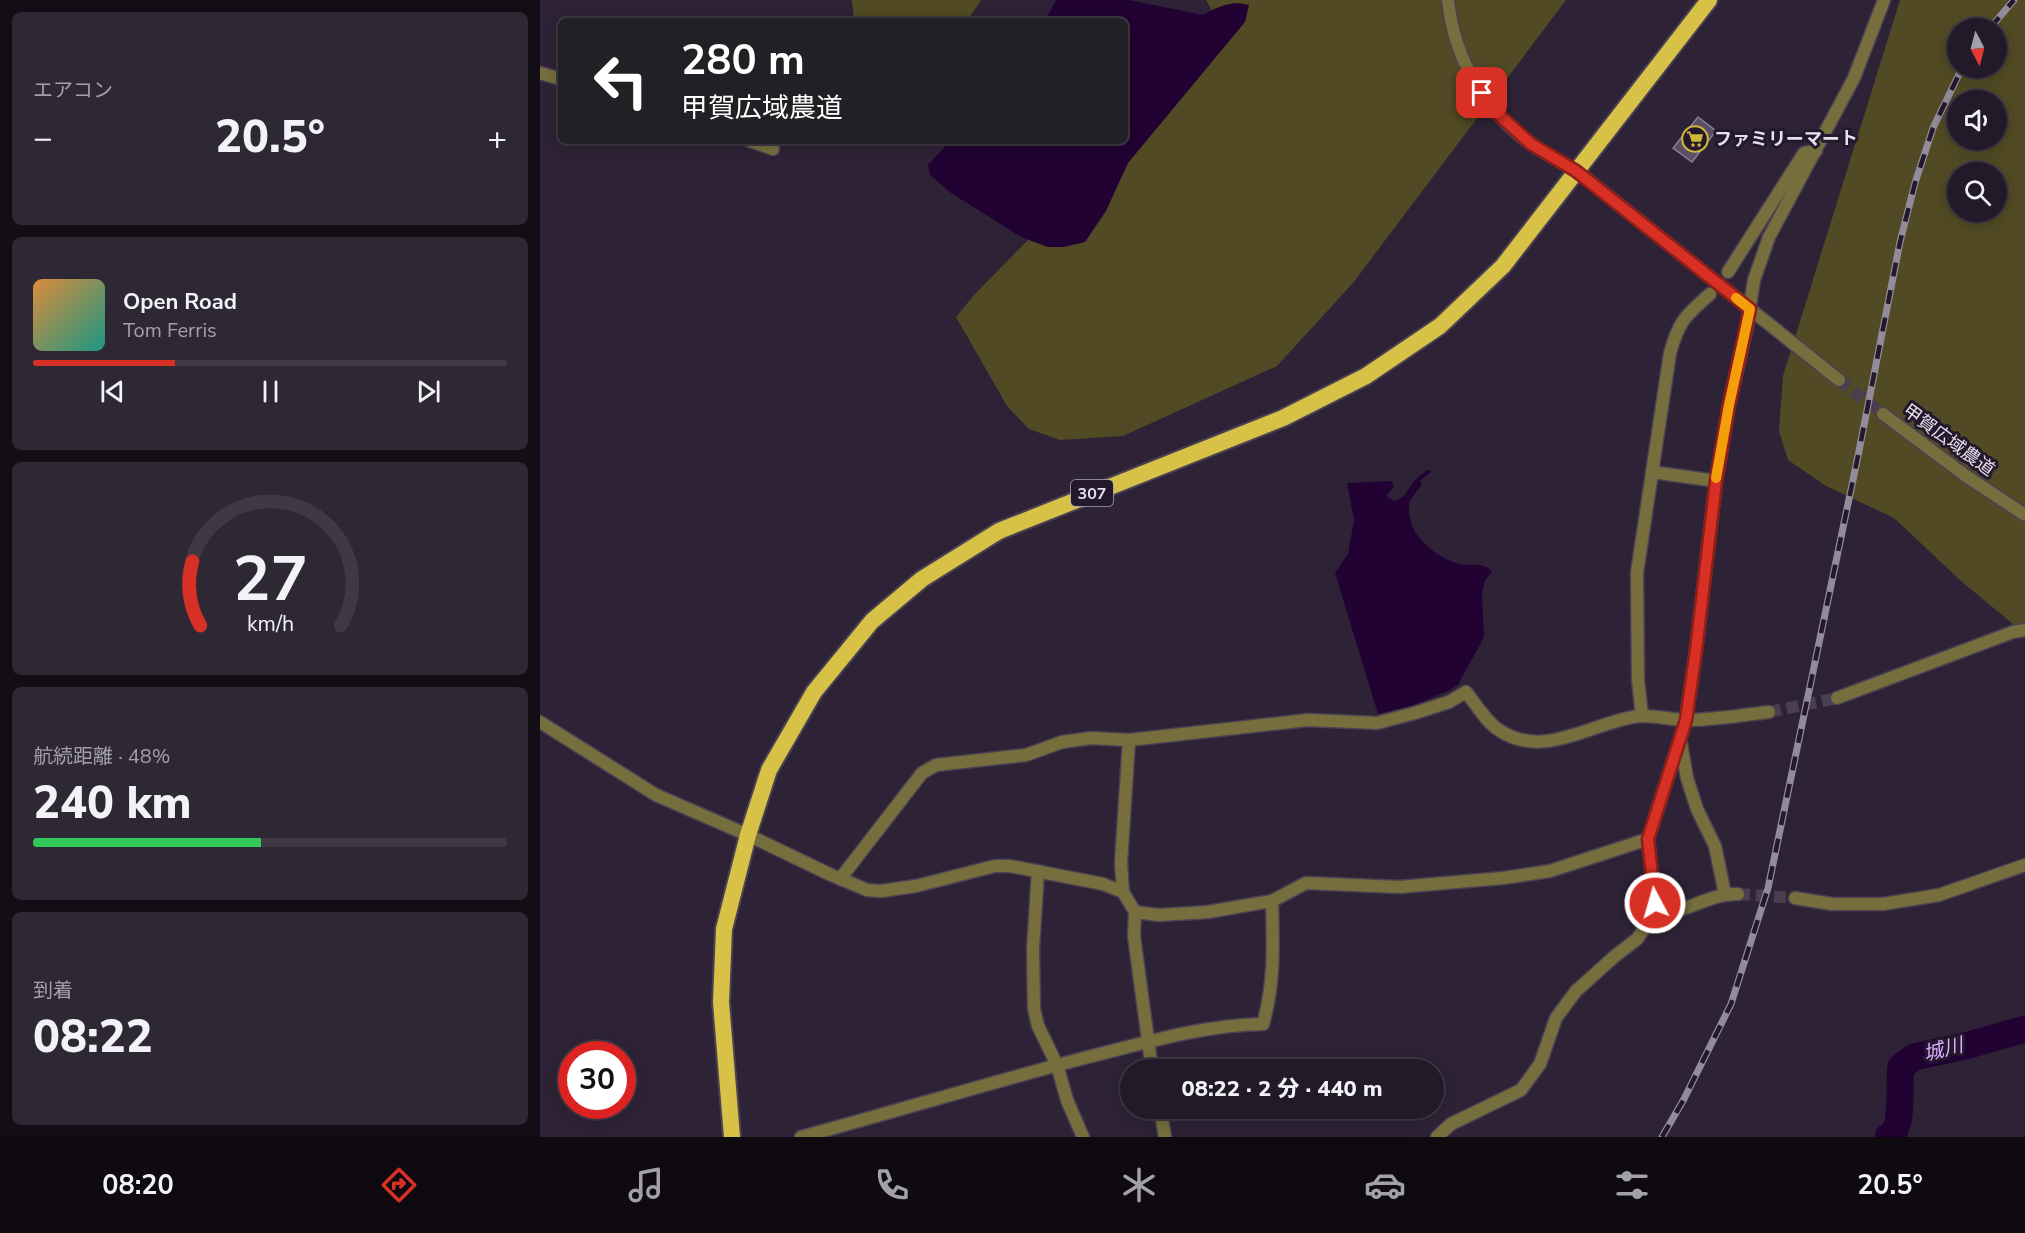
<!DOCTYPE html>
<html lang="ja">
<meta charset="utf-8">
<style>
:root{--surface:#221a28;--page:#2e2734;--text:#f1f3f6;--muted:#a2a1a8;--line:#3f3845;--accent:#d93025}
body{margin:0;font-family:"Nunito Sans","Noto Sans JP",sans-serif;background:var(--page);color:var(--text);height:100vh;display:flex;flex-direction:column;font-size:22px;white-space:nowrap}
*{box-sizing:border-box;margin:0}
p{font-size:20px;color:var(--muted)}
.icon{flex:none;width:33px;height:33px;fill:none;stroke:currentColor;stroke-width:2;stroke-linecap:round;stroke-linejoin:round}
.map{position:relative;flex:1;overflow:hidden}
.panel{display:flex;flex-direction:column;gap:12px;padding:12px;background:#130e16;width:540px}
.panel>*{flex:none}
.banner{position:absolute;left:18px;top:18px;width:570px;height:126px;border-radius:9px;box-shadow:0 3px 15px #0003,0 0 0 2px var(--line);background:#202124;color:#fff;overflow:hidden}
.needle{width:39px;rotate:173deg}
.tools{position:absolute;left:1407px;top:18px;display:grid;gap:12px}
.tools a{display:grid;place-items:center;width:60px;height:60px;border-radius:50%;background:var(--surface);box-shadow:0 3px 15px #0003,0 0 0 2px var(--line);font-size:30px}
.speed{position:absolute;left:18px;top:1041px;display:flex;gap:12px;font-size:30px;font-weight:700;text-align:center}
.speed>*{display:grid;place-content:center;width:78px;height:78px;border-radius:50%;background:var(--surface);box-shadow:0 3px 15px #0003,0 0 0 2px var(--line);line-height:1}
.speed .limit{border:9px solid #d22;background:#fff;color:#111}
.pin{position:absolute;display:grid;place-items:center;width:51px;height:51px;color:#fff;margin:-26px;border-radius:12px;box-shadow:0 3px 9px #0006}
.me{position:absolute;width:66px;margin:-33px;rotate:354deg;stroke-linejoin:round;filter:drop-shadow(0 0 4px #0008)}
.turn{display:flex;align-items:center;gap:21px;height:126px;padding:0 24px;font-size:27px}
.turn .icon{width:78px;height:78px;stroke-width:2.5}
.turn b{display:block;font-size:42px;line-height:51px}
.big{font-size:45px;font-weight:800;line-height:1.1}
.panel .tile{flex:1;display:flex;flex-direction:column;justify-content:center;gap:9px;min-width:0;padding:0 21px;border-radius:9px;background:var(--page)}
.panel .dial{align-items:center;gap:0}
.dial svg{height:156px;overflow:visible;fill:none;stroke:var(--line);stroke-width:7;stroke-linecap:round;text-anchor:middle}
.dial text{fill:var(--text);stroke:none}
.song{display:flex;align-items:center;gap:18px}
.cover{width:72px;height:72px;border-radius:9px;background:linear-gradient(135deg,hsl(30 70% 55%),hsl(170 70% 35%))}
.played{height:6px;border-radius:3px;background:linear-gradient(90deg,var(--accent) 30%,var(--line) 30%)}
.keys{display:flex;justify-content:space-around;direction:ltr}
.heat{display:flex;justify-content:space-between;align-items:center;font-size:33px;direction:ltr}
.charge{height:9px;border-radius:4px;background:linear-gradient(90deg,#34c759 48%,var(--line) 0)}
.trip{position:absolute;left:580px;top:1059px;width:324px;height:60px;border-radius:30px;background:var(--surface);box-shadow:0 3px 15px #0003,0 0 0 2px var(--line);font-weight:800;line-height:60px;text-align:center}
.tab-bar{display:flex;height:96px;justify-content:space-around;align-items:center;background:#0e0a10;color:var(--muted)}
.tab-bar .icon{width:42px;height:42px}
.tab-bar .selected{color:var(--accent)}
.tab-bar b{font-size:27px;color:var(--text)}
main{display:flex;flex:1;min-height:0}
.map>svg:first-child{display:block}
.green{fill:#514a24;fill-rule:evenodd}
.water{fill:#210232}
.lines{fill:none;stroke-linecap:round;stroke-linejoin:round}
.river{stroke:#210232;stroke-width:27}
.building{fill:#5b4f66;stroke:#8a7d95;stroke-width:1.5}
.minor-tunnel{stroke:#4a3f51;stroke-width:12;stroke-dasharray:12 6;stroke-linecap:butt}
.tertiary-tunnel{stroke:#4a3f51;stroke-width:12;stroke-dasharray:12 6;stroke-linecap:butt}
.minor-casing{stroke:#4b4153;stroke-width:15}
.tertiary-casing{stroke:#4b4153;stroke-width:15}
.trunk-casing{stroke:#4b4153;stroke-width:20}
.minor{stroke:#776e3e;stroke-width:12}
.tertiary{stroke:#776e3e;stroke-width:12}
.trunk{stroke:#d7c247;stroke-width:16}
.rail-casing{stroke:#938a9a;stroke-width:7}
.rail{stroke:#24192c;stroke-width:4.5;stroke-dasharray:14;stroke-linecap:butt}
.route-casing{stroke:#8d1f18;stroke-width:15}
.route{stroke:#d93025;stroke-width:10}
.slow{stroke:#f59e0b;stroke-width:10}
.labels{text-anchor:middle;stroke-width:6;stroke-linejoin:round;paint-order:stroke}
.shield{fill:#24192c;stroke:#aca4b2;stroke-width:1.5}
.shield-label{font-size:16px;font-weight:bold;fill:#e6dfec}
.poi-label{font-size:18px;font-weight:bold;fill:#e6dfec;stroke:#24192c;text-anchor:start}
.street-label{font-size:18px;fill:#e6dfec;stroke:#24192c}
.water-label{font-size:20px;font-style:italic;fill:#daacfe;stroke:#24192c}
</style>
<main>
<section class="panel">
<div class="tile"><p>エアコン</p>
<div class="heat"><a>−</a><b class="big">20.5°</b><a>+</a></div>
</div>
<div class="tile">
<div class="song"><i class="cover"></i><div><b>Open Road</b><p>Tom Ferris</p></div></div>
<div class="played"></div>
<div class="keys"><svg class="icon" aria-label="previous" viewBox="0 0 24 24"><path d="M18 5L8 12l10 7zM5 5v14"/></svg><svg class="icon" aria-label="pause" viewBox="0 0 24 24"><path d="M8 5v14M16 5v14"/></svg><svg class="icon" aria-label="next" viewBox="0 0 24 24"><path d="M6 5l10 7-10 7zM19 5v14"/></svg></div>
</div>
<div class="tile dial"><svg viewBox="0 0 100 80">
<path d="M14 69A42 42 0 1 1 86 69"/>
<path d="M14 69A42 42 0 0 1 10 36" stroke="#d93025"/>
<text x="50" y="56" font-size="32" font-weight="700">27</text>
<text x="50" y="72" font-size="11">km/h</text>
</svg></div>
<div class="tile"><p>航続距離 · 48%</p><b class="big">240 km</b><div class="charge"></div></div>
<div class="tile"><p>到着</p><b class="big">08:22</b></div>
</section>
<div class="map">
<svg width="1485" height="1137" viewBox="0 0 1485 1137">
<rect width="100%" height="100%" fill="#2e2336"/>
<g class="green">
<path d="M 312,0 L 441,0 L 427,21 L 314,21 Z"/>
<path d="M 666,0 L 1026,0 L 813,283 L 737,366 L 583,436 L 520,440 L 489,429 L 467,406 L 416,317 L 434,295 L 681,43 L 679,23 Z"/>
<path d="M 1360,0 L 1485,0 L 1485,634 L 1421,581 L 1354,518 L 1286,486 L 1248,460 L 1239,431 L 1243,376 ZM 1418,28 L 1456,28 L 1456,68 L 1418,68 ZM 1418,100 L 1456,100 L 1456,140 L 1418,140 ZM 1418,172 L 1456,172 L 1456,212 L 1418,212 Z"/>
</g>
<g class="water">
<path d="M 516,0 L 589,0 L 663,15 C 679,6 692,0 709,5 L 705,22 L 588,163 L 566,211 L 545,242 L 524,247 L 508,247 L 481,237 L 411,193 L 390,175 L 388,165 L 410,141 L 585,141 L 585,21 L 505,21 Z"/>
<path d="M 887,470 L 892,471 L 880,481 L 882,484 L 869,502 C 869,509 869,516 871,522 C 876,541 901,560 920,564 C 934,566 940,561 952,571 L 945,581 L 942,593 L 944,637 L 918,685 L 908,691 L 874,705 L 838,714 L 795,573 L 808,554 L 814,520 L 807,483 L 852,481 L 854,487 L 846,496 L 854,501 L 863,497 L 875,480 Z"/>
</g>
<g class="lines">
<path class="river" d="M 1348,1137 C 1365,1129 1358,1085 1361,1067 L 1374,1057 L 1429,1045 L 1485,1029"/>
</g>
<path class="building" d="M 1158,117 L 1176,131 L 1152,162 L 1133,148 Z"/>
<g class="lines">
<g class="minor-tunnel">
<path d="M 1229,712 L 1297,698"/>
<path d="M 1198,894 L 1255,898"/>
</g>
<path class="tertiary-tunnel" d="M 1299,380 L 1343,414"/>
<g class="minor-casing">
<g id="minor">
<path d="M 0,73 L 21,79"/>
<path d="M 210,141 L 233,149"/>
<path d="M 1188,272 L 1264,153 L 1276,151"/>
<path d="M 1112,472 L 1176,481"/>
<path d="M 1297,698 L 1473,632 L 1485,630"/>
<path d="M 1102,716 L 1098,680 L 1097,573 L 1130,353 C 1139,321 1145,316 1170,294"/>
<path d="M 0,722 L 116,795 L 208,835 L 289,874 L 327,890 L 341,891 L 376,886 L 455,866 L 470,866 L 563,884 L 583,892 L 595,912 L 594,936 L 612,1070"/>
<path d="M 1141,743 L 1147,778 L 1157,809 L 1175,846 L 1185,894"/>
<path d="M 498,871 L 493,949 L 494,1009 L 498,1026 L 517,1065 L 527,1100 L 543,1137"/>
<path d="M 300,879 L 382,773 L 396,765 L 486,755 L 522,742 L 551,738 L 589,740 L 768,720 L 837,723 L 875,713 L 909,702 L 926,692 C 935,703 947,723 959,730 C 1004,761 1053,721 1100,716 C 1115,715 1131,720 1146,720 C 1173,720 1201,715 1229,712"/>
<path d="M 583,892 L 581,863 L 589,740"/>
<path d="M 1255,898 L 1292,904 L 1343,904 L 1399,895 L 1485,865"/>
<path d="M 595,912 L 619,915 L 668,912 L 732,901 L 766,883 L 859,887 L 963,878 L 1010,871 L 1108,839"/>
<path d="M 1114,915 C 1145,914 1169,893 1198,894"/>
<path d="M 620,1108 L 625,1137"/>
<path d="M 261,1137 C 357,1111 452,1082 548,1057 C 605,1043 663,1025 723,1024 C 735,982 733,944 732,901"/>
<path d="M 897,1137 L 911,1124 L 981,1090 L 1000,1064 L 1016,1018 L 1036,991 L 1075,956 L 1097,939 L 1114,915 L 1115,903 L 1108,839 L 1146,720 L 1156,650 L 1176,481 L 1189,405 L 1206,331 L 1214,280 L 1229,237 L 1314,78 L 1344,0"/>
</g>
</g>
<g class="tertiary-casing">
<g id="tertiary">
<path d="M 908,0 C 914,58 944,111 993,145 C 1007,154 1022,163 1037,171 L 1299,380"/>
<path d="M 1343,414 L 1426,476 L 1485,515"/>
</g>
</g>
<g class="trunk-casing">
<path id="trunk" d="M 192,1137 L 181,1002 L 184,929 L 208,835 L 229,770 L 274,692 L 332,621 L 382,579 L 459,531 L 743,418 L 826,376 L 900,326 L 963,266 L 1169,0"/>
</g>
<use href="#minor" class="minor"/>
<use href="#tertiary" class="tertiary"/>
<use href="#trunk" class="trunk"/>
<g class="rail-casing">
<g id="rail">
<path d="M 1450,28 L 1474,0"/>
<path d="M 1122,1137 L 1144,1099 L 1191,1004 L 1228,888 L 1319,451 L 1360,242 L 1375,183 L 1393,128 L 1422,68"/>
</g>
</g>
<use href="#rail" class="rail"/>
</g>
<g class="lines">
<g class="route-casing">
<path id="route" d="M 942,93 L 958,114 L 991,144 L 1036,171 L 1210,309 L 1189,405 L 1176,481 L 1156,650 L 1146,720 L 1108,839 L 1115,903"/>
</g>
<use href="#route" class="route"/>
<path class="slow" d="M 1176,478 L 1189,405 L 1210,309 L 1196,298"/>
</g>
<defs>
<g id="supermarket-ring" transform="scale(1.35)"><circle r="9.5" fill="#24192c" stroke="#ceb837" stroke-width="1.5"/><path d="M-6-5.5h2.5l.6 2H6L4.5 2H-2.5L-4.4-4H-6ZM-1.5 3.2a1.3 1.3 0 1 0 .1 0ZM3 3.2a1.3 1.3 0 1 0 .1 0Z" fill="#ceb837"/></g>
</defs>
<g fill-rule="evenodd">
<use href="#supermarket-ring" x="1155" y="139"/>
</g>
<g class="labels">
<rect class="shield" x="531" y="480" width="42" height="26" rx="4.5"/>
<g class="shield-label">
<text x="552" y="499">307</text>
</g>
<g class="poi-label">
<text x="1174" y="145">ファミリーマート</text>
</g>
<g class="street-label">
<text transform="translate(1409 440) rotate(36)" y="6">甲賀広域農道</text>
</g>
<g class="water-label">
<text transform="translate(1403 1049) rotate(-14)" y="7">城川</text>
</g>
</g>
</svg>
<div class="tools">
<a><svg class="needle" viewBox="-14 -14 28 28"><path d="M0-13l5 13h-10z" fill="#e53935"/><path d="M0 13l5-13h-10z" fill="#a2a1a8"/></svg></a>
<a><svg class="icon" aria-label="sound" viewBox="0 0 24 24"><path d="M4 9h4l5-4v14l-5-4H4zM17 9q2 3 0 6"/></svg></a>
<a><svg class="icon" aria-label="search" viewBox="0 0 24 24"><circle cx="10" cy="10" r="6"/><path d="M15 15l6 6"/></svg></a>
</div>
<div class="speed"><div class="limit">30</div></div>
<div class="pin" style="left:942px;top:93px;background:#d93025"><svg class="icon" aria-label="arrive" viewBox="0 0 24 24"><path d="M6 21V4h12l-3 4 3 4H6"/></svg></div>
<svg class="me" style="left:1115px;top:903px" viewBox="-20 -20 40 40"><circle r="17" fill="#d93025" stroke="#fff" stroke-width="3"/><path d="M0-11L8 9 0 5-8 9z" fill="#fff"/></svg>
<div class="trip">08:22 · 2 分 · 440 m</div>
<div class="banner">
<div class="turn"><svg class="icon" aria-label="left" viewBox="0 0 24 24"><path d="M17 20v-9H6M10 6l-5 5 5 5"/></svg><div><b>280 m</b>甲賀広域農道</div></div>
</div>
</div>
</main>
<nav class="tab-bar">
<b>08:20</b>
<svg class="icon selected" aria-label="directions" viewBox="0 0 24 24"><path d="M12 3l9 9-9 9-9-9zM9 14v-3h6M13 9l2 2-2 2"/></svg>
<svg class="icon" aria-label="music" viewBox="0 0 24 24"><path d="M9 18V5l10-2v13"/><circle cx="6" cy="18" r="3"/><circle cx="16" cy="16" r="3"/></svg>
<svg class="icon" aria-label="phone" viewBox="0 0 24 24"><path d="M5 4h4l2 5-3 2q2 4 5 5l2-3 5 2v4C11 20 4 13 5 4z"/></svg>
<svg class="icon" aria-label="climate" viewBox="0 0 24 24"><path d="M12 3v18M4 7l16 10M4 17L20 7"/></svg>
<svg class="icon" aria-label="car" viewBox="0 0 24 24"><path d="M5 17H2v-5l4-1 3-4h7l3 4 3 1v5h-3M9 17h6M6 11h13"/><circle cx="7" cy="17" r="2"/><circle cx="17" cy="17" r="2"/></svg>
<svg class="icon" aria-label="filters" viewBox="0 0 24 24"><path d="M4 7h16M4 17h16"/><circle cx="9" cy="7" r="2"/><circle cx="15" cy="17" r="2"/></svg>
<b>20.5°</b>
</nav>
